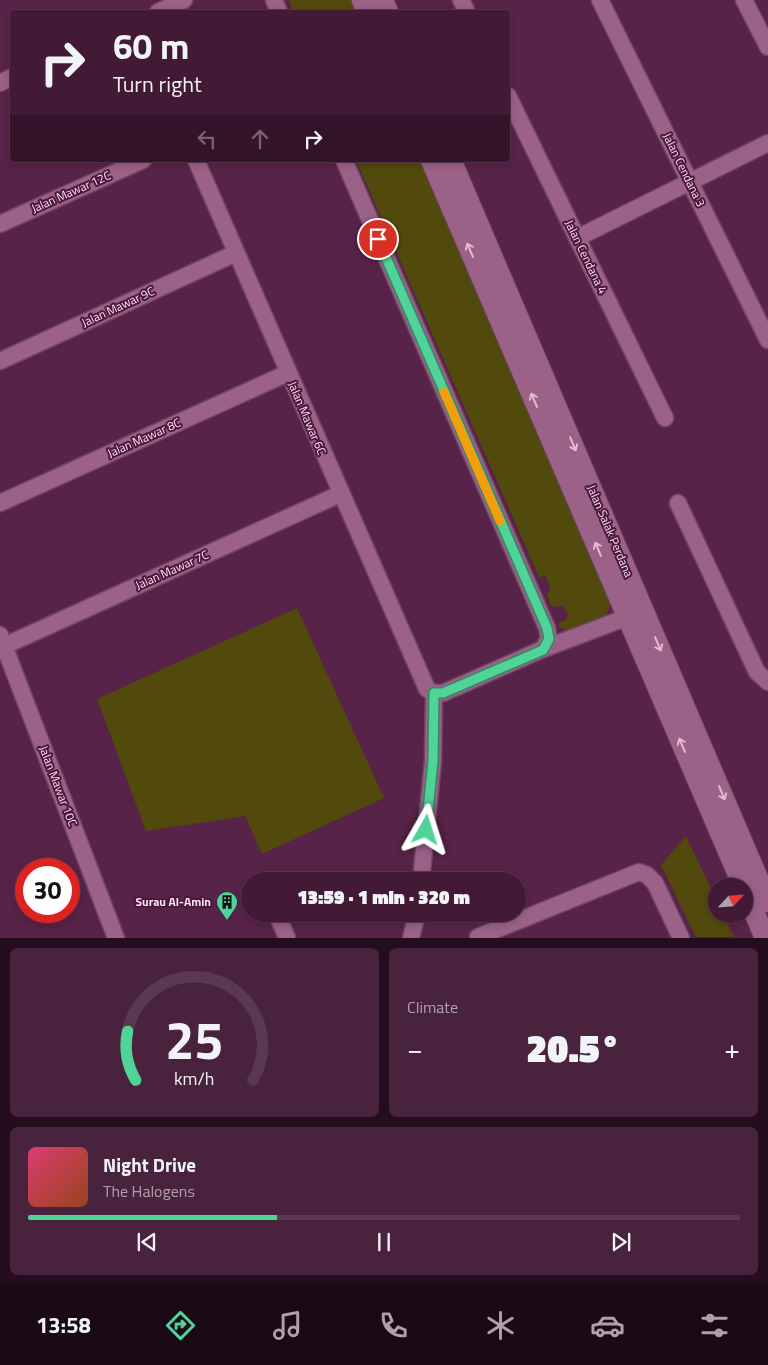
<!DOCTYPE html>
<meta charset="utf-8">
<style>
:root{--surface:#421a36;--page:#49233e;--text:#f1f3f6;--muted:#aea1ad;--line:#5a3851;--accent:#4fd399}
body{margin:0;font-family:"Titillium Web",sans-serif;background:var(--page);color:var(--text);height:100vh;display:flex;flex-direction:column;font-size:19px;white-space:nowrap}
*{box-sizing:border-box;margin:0}
p{font-size:16px;color:var(--muted)}
.icon{flex:none;width:28px;height:28px;fill:none;stroke:currentColor;stroke-width:2;stroke-linecap:round;stroke-linejoin:round}
.map{position:relative;height:938px;overflow:hidden}
.sheet{display:flex;flex-direction:column;gap:10px;padding:10px;background:#240e1e;flex:1}
.sheet>*{flex:none}
.banner{position:absolute;left:10px;top:10px;width:500px;height:152px;border-radius:5px;box-shadow:0 2px 8px #0003,0 0 0 1px var(--line);background:#421a36;color:var(--text);overflow:hidden}
.needle{width:32px;rotate:64deg}
.buttons{position:absolute;left:708px;top:878px;display:grid;gap:10px}
.buttons a{display:grid;place-items:center;width:45px;height:45px;border-radius:50%;background:var(--surface);box-shadow:0 2px 8px #0003,0 0 0 1px var(--line);font-size:25px}
.speed{position:absolute;left:15px;top:858px;display:flex;gap:10px;font-size:25px;font-weight:700;text-align:center}
.speed>*{display:grid;place-content:center;width:65px;height:65px;border-radius:50%;background:var(--surface);box-shadow:0 2px 8px #0003,0 0 0 1px var(--line);line-height:1}
.speed .limit{border:8px solid #d22;background:#fff;color:#111}
.pin{position:absolute;display:grid;place-items:center;width:42px;height:42px;color:#fff;margin:-21px;border:2px solid #fff;border-radius:50%;box-shadow:0 1px 5px #0007}
.me{position:absolute;width:55px;margin:-28px;rotate:6deg;stroke-linejoin:round;filter:drop-shadow(0 0 4px #0008)}
.turn{display:flex;align-items:center;gap:18px;height:105px;padding:0 20px;font-size:22px}
.turn .icon{width:65px;height:65px;stroke-width:2.5}
.turn b{display:block;font-size:35px;line-height:42px}
.lanes{display:flex;align-items:center;height:48px;padding:0 20px;background:#0003;justify-content:center;gap:25px;direction:ltr}
.lanes .off{opacity:.35}
.big{font-size:38px;font-weight:800;line-height:1.1}
.sheet .tile{flex:1;display:flex;flex-direction:column;justify-content:center;gap:8px;min-width:0;padding:0 18px;border-radius:8px;background:var(--page)}
.sheet .dial{align-items:center;gap:0}
.dial svg{height:130px;overflow:visible;fill:none;stroke:var(--line);stroke-width:7;stroke-linecap:round;text-anchor:middle}
.dial text{fill:var(--text);stroke:none}
.song{display:flex;align-items:center;gap:15px}
.cover{width:60px;height:60px;border-radius:8px;background:linear-gradient(135deg,hsl(340 70% 55%),hsl(20 70% 35%))}
.played{height:5px;border-radius:2px;background:linear-gradient(90deg,var(--accent) 35%,var(--line) 35%)}
.keys{display:flex;justify-content:space-around;direction:ltr}
.heat{display:flex;justify-content:space-between;align-items:center;font-size:28px;direction:ltr}
.sheet .tiles{flex:1;display:grid;gap:10px;grid-template-columns:1fr 1fr}
.tile:last-child{grid-column:span 2}
.trip{position:absolute;left:241px;top:872px;width:285px;height:50px;border-radius:25px;background:var(--surface);box-shadow:0 2px 8px #0003,0 0 0 1px var(--line);font-weight:800;line-height:50px;text-align:center}
.dock{display:flex;height:80px;justify-content:space-around;align-items:center;background:#1a0a16;color:var(--muted)}
.dock .icon{width:35px;height:35px}
.dock .on{color:var(--accent)}
.dock b{font-size:22px;color:var(--text)}
.map>svg:first-child{display:block}
.green{fill:#52490d}
.lines{fill:none;stroke-linecap:round;stroke-linejoin:round}
.minor-casing{stroke:#714464;stroke-width:19}
.tertiary-casing{stroke:#714464;stroke-width:22}
.minor{stroke:#9b6187;stroke-width:16}
.tertiary{stroke:#9b6187;stroke-width:20}
.oneway{stroke:#e0bbd2}
.route-casing{stroke:#338963;stroke-width:12}
.route{stroke:#4fd399;stroke-width:9}
.slow{stroke:#f59e0b;stroke-width:9}
.labels{text-anchor:middle;stroke-width:4;stroke-linejoin:round;paint-order:stroke}
.street-label{font-size:12px;fill:#fde2f2;stroke:#4c183d}
.poi-label{font-size:12px;font-weight:bold;fill:#fde2f2;stroke:#4c183d;text-anchor:end}
</style>
<div class="map">
<svg width="768" height="938" viewBox="0 0 768 938">
<rect width="100%" height="100%" fill="#582348"/>
<g class="green">
<path d="M 289,0 L 354,0 L 359,12 L 293,12 Z"/>
<path d="M 356,160 L 422,160 L 609,598 L 610,606 L 605,619 L 570,630 L 560,628 L 558,623 L 566,620 L 568,614 L 562,605 L 555,607 L 550,605 L 547,594 L 551,590 L 546,576 L 539,577 Z"/>
<path d="M 297,608 L 384,798 L 262,854 L 245,816 L 146,831 L 97,699 Z"/>
<path d="M 686,836 L 716,899 L 716,914 L 723,914 L 734,937 L 696,937 L 661,865 Z"/>
</g>
<g class="lines">
<g class="minor-casing">
<g id="minor">
<path d="M 274,0 L 279,12"/>
<path d="M 461,0 L 467,12"/>
<path d="M 600,0 L 768,340"/>
<path d="M 744,0 L 768,47"/>
<path d="M 158,12 L 184,0"/>
<path d="M 0,83 L 12,77"/>
<path d="M 508,96 L 665,418"/>
<path d="M 196,160 L 427,689 L 434,693 L 443,693 L 543,649 L 638,613"/>
<path d="M 344,160 L 547,628 L 549,639 L 543,649"/>
<path d="M 0,224 L 143,160"/>
<path d="M 577,238 L 768,143"/>
<path d="M 0,361 L 236,253"/>
<path d="M 0,503 L 288,373"/>
<path d="M 678,503 L 757,672 L 768,682"/>
<path d="M 0,635 L 116,938"/>
<path d="M 4,646 L 340,494"/>
<path d="M 421,881 L 433,761 L 434,693"/>
<path d="M 277,914 L 287,938"/>
<path d="M 478,937 L 639,872 L 647,875 L 655,883 L 681,938"/>
<path d="M 411,938 L 417,914"/>
</g>
</g>
<g class="tertiary-casing">
<g id="tertiary">
<path d="M 362,0 L 367,12"/>
<path d="M 383,0 L 388,12"/>
<path d="M 431,160 L 743,886"/>
<path d="M 451,160 L 768,902"/>
<path d="M 744,888 L 765,938"/>
</g>
</g>
<use href="#minor" class="minor"/>
<use href="#tertiary" class="tertiary"/>
</g>
<defs><path id="oneway-shaft" d="M-6 0H5M1.5-3L5.5 0L1.5 3" fill="none" stroke-width="1.6" stroke-linecap="round" stroke-linejoin="round" transform="scale(1.25)"/></defs>
<g class="oneway">
<use href="#oneway-shaft" transform="translate(470 250) rotate(-113)"/>
<use href="#oneway-shaft" transform="translate(534 400) rotate(-113)"/>
<use href="#oneway-shaft" transform="translate(573 444) rotate(67)"/>
<use href="#oneway-shaft" transform="translate(598 549) rotate(-113)"/>
<use href="#oneway-shaft" transform="translate(658 644) rotate(67)"/>
<use href="#oneway-shaft" transform="translate(682 745) rotate(-113)"/>
<use href="#oneway-shaft" transform="translate(722 793) rotate(67)"/>
</g>
<g class="lines">
<g class="route-casing">
<path id="route" d="M 378,239 L 547,628 L 549,639 L 543,650 L 443,693 L 434,693 L 433,761 L 426,830"/>
</g>
<use href="#route" class="route"/>
<path class="slow" d="M 444,392 L 500,521"/>
</g>
<defs>
<g id="building-pin" transform="scale(1.125)"><path d="M0 17L-7.5 6A9.5 9.5 0 1 1 7.5 6Z" fill="#4fd399" stroke="#4c183d"/><path d="M-4-6H4V6H1V3H-1V6H-4ZM-2.5-4.3h1.7v1.8h-1.7ZM.8-4.3h1.7v1.8H.8ZM-2.5-1h1.7V.8h-1.7ZM.8-1h1.7V.8H.8Z" fill="#111"/></g>
</defs>
<g fill-rule="evenodd">
<use href="#building-pin" x="227" y="902"/>
</g>
<g class="labels">
<g class="street-label">
<text transform="translate(684 170) rotate(64)" y="4">Jalan Cendana 3</text>
<text transform="translate(71 192) rotate(-24)" y="4">Jalan Mawar 12C</text>
<text transform="translate(586 257) rotate(64)" y="4">Jalan Cendana 4</text>
<text transform="translate(118 307) rotate(-25)" y="4">Jalan Mawar 9C</text>
<text transform="translate(307 418) rotate(67)" y="4">Jalan Mawar 6C</text>
<text transform="translate(144 438) rotate(-24)" y="4">Jalan Mawar 8C</text>
<text transform="translate(610 531) rotate(67)" y="4">Jalan Salak Perdana</text>
<text transform="translate(172 570) rotate(-24)" y="4">Jalan Mawar 7C</text>
<text transform="translate(58 786) rotate(69)" y="4">Jalan Mawar 10C</text>
</g>
<g class="poi-label">
<text x="211" y="906">Surau Al-Amin</text>
</g>
</g>
</svg>
<div class="buttons">
<a><svg class="needle" viewBox="-14 -14 28 28"><path d="M0-13l5 13h-10z" fill="#e53935"/><path d="M0 13l5-13h-10z" fill="#aea1ad"/></svg></a>
</div>
<div class="speed"><div class="limit">30</div></div>
<div class="pin" style="left:378px;top:239px;background:#d93025"><svg class="icon" aria-label="arrive" viewBox="0 0 24 24"><path d="M6 21V4h12l-3 4 3 4H6"/></svg></div>
<svg class="me" style="left:426px;top:830px" viewBox="-20 -20 40 40"><path d="M0-17L14 15 0 8-14 15z" fill="#4fd399" stroke="#fff" stroke-width="4"/></svg>
<div class="trip">13:59 · 1 min · 320 m</div>
<div class="banner">
<div class="turn"><svg class="icon" aria-label="right" viewBox="0 0 24 24"><path d="M7 20v-9h11M14 6l5 5-5 5"/></svg><div><b>60 m</b>Turn right</div></div>
<div class="lanes"><svg class="icon off" aria-label="left" viewBox="0 0 24 24"><path d="M17 20v-9H6M10 6l-5 5 5 5"/></svg><svg class="icon off" aria-label="ahead" viewBox="0 0 24 24"><path d="M12 20V5M6 11l6-6 6 6"/></svg><svg class="icon" aria-label="right" viewBox="0 0 24 24"><path d="M7 20v-9h11M14 6l5 5-5 5"/></svg></div>
</div>
</div>
<section class="sheet">
<div class="tiles">
<div class="tile dial"><svg viewBox="0 0 100 80">
<path d="M14 69A42 42 0 1 1 86 69"/>
<path d="M14 69A42 42 0 0 1 9 39" stroke="#4fd399"/>
<text x="50" y="56" font-size="32" font-weight="700">25</text>
<text x="50" y="72" font-size="11">km/h</text>
</svg></div>
<div class="tile"><p>Climate</p>
<div class="heat"><a>−</a><b class="big">20.5°</b><a>+</a></div>
</div>
<div class="tile">
<div class="song"><i class="cover"></i><div><b>Night Drive</b><p>The Halogens</p></div></div>
<div class="played"></div>
<div class="keys"><svg class="icon" aria-label="previous" viewBox="0 0 24 24"><path d="M18 5L8 12l10 7zM5 5v14"/></svg><svg class="icon" aria-label="pause" viewBox="0 0 24 24"><path d="M8 5v14M16 5v14"/></svg><svg class="icon" aria-label="next" viewBox="0 0 24 24"><path d="M6 5l10 7-10 7zM19 5v14"/></svg></div>
</div>
</div>
</section>
<nav class="dock">
<b>13:58</b>
<svg class="icon on" aria-label="directions" viewBox="0 0 24 24"><path d="M12 3l9 9-9 9-9-9zM9 14v-3h6M13 9l2 2-2 2"/></svg>
<svg class="icon" aria-label="music" viewBox="0 0 24 24"><path d="M9 18V5l10-2v13"/><circle cx="6" cy="18" r="3"/><circle cx="16" cy="16" r="3"/></svg>
<svg class="icon" aria-label="phone" viewBox="0 0 24 24"><path d="M5 4h4l2 5-3 2q2 4 5 5l2-3 5 2v4C11 20 4 13 5 4z"/></svg>
<svg class="icon" aria-label="climate" viewBox="0 0 24 24"><path d="M12 3v18M4 7l16 10M4 17L20 7"/></svg>
<svg class="icon" aria-label="car" viewBox="0 0 24 24"><path d="M5 17H2v-5l4-1 3-4h7l3 4 3 1v5h-3M9 17h6M6 11h13"/><circle cx="7" cy="17" r="2"/><circle cx="17" cy="17" r="2"/></svg>
<svg class="icon" aria-label="filters" viewBox="0 0 24 24"><path d="M4 7h16M4 17h16"/><circle cx="9" cy="7" r="2"/><circle cx="15" cy="17" r="2"/></svg>
</nav>
